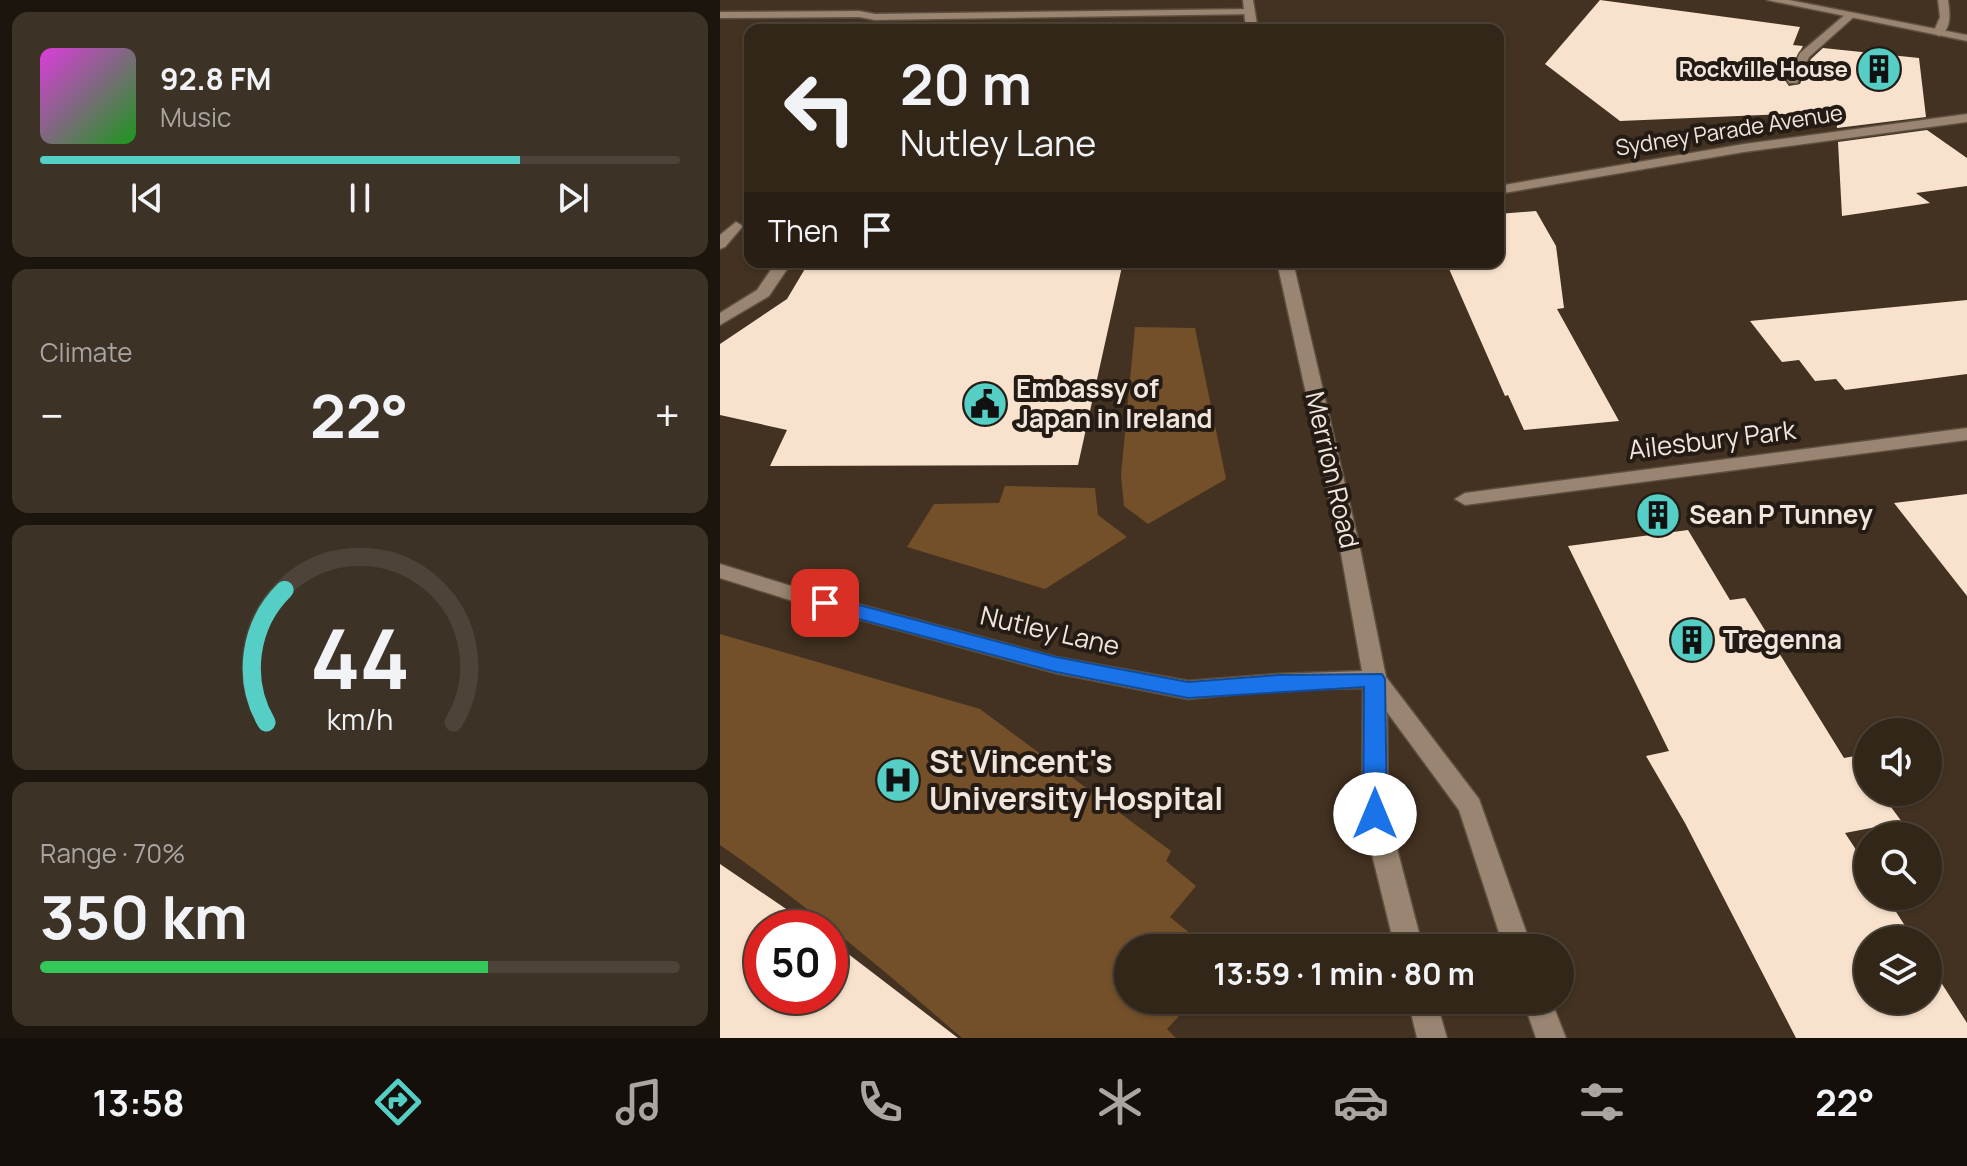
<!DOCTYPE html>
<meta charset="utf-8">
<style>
:root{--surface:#322619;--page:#3d3226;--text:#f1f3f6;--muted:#a8a5a2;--line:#4d4338;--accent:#55cec5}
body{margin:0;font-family:Manrope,sans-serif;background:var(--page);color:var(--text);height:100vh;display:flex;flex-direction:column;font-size:30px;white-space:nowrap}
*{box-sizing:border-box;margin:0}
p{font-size:26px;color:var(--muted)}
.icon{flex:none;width:44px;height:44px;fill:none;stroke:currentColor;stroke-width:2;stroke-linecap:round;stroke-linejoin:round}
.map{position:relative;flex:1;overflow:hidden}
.sheet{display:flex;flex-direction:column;gap:12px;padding:12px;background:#1c150e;width:720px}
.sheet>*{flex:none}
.banner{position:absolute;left:24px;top:24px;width:760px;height:244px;border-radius:16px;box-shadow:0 2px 6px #0004,0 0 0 2px var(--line);background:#322619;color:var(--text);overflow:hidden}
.tools{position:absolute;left:1134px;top:718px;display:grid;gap:16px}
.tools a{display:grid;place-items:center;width:88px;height:88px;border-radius:50%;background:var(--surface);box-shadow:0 2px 6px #0004,0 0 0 2px var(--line);font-size:40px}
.speed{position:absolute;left:24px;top:910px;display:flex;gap:16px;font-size:40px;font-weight:700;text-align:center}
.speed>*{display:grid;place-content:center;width:104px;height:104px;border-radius:50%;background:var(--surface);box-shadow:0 2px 6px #0004,0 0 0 2px var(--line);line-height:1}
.speed .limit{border:12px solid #d22;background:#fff;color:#111}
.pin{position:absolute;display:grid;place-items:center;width:68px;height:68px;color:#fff;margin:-34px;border-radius:16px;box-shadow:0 4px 12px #0006}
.me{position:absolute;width:88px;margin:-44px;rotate:0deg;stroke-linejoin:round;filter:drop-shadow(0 0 6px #0008)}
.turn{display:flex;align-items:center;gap:28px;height:168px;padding:0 24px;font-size:36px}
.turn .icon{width:104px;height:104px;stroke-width:2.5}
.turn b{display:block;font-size:56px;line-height:68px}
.then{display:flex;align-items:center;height:76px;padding:0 24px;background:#0003;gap:16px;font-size:30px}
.big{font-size:60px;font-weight:700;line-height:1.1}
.sheet .tile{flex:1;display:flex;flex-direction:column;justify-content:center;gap:12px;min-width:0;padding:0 28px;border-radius:16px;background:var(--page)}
.sheet .dial{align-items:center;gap:0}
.dial svg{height:208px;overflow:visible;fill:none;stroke:var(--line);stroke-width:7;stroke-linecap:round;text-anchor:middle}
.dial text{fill:var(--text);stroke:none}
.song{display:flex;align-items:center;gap:24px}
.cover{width:96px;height:96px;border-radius:12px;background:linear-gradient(135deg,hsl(300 70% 55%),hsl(120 70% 35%))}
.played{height:8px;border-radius:4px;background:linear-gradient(90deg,var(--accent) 75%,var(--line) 75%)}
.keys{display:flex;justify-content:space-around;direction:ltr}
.heat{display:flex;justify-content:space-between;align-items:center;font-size:44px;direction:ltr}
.charge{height:12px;border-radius:6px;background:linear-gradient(90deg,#34c759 70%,var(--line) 0)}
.trip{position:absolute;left:394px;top:934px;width:460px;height:80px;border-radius:40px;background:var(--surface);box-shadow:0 2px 6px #0004,0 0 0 2px var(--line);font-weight:700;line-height:80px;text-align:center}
.dock{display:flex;height:128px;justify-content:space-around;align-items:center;background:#140f0a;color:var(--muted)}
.dock .icon{width:56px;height:56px}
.dock .on{color:var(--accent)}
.dock b{font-size:36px;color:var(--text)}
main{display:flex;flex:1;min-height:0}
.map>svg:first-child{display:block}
.green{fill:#73502a}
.building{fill:#f8e2cd}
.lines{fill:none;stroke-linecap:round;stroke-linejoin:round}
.lane-casing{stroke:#5d4f3f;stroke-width:3}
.street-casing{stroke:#5d4f3f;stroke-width:3}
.secondary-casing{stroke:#5d4f3f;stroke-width:3}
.lane{fill:#998571;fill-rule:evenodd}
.street{fill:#998571;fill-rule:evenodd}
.secondary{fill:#998571;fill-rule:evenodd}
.route{fill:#1a73e8;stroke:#114b97;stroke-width:2}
.labels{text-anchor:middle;stroke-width:8;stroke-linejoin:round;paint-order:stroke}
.far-poi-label{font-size:22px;font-weight:bold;fill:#f1e6db;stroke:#241c14;text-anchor:end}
.far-street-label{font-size:22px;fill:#f1e6db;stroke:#241c14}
.poi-label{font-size:26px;font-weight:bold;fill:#f1e6db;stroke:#241c14;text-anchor:start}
.street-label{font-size:26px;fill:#f1e6db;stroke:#241c14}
.near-poi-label{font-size:32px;font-weight:bold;fill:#f1e6db;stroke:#241c14;text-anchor:start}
</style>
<main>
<section class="sheet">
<div class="tile">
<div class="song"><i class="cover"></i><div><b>92.8 FM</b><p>Music</p></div></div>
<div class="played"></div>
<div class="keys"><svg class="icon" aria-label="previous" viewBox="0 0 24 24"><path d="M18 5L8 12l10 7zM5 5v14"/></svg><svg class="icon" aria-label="pause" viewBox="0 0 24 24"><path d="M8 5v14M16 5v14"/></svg><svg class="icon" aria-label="next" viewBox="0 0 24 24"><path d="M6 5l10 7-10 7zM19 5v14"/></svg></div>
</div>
<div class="tile"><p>Climate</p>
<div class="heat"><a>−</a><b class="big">22°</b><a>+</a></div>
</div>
<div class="tile dial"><svg viewBox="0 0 100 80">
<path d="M14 69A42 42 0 1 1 86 69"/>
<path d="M14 69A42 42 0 0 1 21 18" stroke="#55cec5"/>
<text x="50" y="56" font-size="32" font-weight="700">44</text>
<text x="50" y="72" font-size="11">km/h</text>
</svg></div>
<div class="tile"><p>Range · 70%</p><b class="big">350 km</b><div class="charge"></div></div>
</section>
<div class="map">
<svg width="1247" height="1038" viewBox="0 0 1247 1038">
<rect width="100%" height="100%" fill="#433221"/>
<g class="green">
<path d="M 415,327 L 475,328 L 506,479 L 428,524 L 404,506 L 401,475 Z"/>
<path d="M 285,486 L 375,488 L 378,515 L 407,537 L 325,589 L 187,547 L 214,504 L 279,503 Z"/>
<path d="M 0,634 L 260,709 L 451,851 L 446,861 L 476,886 L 450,917 L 477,939 L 470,948 L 408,948 L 408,1000 L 474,1000 L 447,1029 L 456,1038 L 242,1038 C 164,970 85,904 0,845 Z"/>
</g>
<g class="building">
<path d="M 880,0 L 1080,27 L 1073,45 L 1083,46 L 1064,79 L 1069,86 L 1080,84 L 1091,59 L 1103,48 L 1199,58 L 1206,117 L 1117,128 L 1116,112 L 900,121 L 825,64 Z"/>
<path d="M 1207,130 L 1247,158 L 1247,186 L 1196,193 L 1210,203 L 1122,216 L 1118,142 Z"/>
<path d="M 816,211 L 836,246 L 844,308 L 837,309 L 899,421 L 804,430 L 788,395 L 785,396 L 726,262 L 778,262 L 778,214 Z"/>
<path d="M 89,262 L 403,262 L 358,465 L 50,466 L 67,430 L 0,415 L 0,344 L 67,299 Z"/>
<path d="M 1247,300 L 1247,374 L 1125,390 L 1116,379 L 1095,381 L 1079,360 L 1062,362 L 1030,321 Z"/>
<path d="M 1247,494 L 1247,596 L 1174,503 Z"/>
<path d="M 968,530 L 1010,600 L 1025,598 L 1124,758 L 1135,756 L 1148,774 L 1148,792 L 1160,792 L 1182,822 L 1125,833 L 1148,868 L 1148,896 L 1166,896 L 1194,940 L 1148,940 L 1148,1000 L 1208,1000 L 1208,962 L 1247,1023 L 1247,1038 L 1076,1038 L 965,823 L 926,756 L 949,751 L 848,546 Z"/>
<path d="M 0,864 L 94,928 L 42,928 L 42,996 L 110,996 L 110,940 L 238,1038 L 0,1038 Z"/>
</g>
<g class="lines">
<g class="lane-casing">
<g id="lane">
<path d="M 1127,13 L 1136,15 L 1089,57 L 1077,83 L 1069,83 L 1067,80 L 1080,53 Z"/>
<path d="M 16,222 L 23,226 L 5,247 L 0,249 L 0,235 Z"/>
<path d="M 56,262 L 72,262 L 49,296 L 0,325 L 0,313 L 37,290 Z"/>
</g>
</g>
<g class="street-casing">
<g id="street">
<path d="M 1218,0 L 1228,0 C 1230,13 1232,30 1219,36 L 1213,33 L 1220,17 Z"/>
<path d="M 530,9 L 534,10 L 534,14 L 155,20 L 139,17 L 0,18 L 0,12 L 139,11 L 155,14 Z"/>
<path d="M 1247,114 L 1247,122 L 1024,152 L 778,194 L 778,186 L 1024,144 Z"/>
<path d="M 1247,428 L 1247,440 L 745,505 L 735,499 L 745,493 Z"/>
</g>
</g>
<g class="secondary-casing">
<g id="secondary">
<path d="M 523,0 L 533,0 L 538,30 L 526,30 Z"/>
<path d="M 1047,0 L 1069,0 L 1247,35 L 1247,41 Z"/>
<path d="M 557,262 L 573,262 L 640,548 L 666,677 L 759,799 L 812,948 L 784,948 L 739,810 L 667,712 L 668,814 L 703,948 L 675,948 L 642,814 L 643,688 L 558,690 L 468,699 L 336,673 L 76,602 L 0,578 L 0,564 L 81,589 L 336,657 L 468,681 L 558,674 L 642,671 L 620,548 Z"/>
<path d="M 688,1000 L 716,1000 L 727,1038 L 697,1038 Z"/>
<path d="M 803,1000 L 831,1000 L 846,1038 L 816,1038 Z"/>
</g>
</g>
<use href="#lane" class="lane"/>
<use href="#street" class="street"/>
<use href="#secondary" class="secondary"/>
</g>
<path class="route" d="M 105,596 L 336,657 L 468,682 L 558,675 L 662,674 L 665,679 L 667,814 L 663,821 L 655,824 L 647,821 L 643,814 L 644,687 L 468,698 L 336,672 L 98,608 L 95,603 L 98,598 Z"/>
<defs>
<g id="building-disc" transform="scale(2.3)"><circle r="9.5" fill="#55cec5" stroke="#241c14"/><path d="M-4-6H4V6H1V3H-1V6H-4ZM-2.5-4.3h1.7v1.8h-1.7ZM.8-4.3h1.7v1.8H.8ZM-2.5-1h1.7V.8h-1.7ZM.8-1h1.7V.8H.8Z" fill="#111"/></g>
<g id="civic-disc" transform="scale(2.3)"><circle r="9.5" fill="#55cec5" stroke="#241c14"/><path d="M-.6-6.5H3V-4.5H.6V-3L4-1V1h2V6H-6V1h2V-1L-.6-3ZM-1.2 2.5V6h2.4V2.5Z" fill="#111"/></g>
<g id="hospital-disc" transform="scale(2.3)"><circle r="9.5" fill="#55cec5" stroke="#241c14"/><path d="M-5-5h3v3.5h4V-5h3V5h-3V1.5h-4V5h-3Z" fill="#111"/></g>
</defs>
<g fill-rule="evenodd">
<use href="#building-disc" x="1159" y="69"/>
<use href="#civic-disc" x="265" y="404"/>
<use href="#building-disc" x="938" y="515"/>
<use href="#building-disc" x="972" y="640"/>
<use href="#hospital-disc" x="178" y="780"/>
</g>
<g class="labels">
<g class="far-poi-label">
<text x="1128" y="77">Rockville House</text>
</g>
<g class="far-street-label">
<text transform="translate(1009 130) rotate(-9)" y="8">Sydney Parade Avenue</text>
</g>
<g class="poi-label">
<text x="296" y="398">Embassy of<tspan x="296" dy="30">Japan in Ireland</tspan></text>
<text x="969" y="524">Sean P Tunney</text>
<text x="1003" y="649">Tregenna</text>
</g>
<g class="street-label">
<text transform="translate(992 440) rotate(-7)" y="9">Ailesbury Park</text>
<text transform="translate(612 470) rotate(77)" y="9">Merrion Road</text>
<text transform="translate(330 631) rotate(13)" y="9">Nutley Lane</text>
</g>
<g class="near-poi-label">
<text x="209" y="773">St Vincent's<tspan x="209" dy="37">University Hospital</tspan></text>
</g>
</g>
</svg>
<div class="tools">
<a><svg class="icon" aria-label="sound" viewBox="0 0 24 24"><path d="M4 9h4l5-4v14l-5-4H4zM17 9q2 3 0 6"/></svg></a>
<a><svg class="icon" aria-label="search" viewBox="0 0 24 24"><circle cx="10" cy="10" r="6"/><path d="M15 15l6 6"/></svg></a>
<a><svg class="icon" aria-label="layers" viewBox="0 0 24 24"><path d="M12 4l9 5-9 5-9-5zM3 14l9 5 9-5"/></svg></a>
</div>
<div class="speed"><div class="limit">50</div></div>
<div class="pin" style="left:105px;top:603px;background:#d93025"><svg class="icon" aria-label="arrive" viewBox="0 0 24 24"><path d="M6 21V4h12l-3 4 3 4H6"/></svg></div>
<svg class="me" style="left:655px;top:814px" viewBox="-20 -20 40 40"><circle r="19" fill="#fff"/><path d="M0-13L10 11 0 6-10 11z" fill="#1a73e8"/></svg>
<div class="trip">13:59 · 1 min · 80 m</div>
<div class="banner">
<div class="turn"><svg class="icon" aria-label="left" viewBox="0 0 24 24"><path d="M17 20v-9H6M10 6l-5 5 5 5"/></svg><div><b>20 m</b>Nutley Lane</div></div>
<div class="then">Then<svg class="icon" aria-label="arrive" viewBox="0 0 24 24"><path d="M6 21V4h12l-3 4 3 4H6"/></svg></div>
</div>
</div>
</main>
<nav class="dock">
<b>13:58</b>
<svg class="icon on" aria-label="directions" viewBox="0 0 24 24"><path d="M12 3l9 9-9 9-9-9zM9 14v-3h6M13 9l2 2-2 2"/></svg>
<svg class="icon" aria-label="music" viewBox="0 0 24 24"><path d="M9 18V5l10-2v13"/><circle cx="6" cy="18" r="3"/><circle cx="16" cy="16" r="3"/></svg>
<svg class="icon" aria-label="phone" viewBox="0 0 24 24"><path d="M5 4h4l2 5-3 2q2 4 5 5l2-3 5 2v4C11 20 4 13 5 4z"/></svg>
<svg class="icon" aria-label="climate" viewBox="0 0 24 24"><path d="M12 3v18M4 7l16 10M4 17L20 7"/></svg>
<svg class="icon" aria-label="car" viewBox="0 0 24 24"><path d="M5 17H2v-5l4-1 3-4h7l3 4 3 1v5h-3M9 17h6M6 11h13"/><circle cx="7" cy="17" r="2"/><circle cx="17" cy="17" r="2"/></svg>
<svg class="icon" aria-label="filters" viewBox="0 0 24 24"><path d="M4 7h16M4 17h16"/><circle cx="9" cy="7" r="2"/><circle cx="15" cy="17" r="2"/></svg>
<b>22°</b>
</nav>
